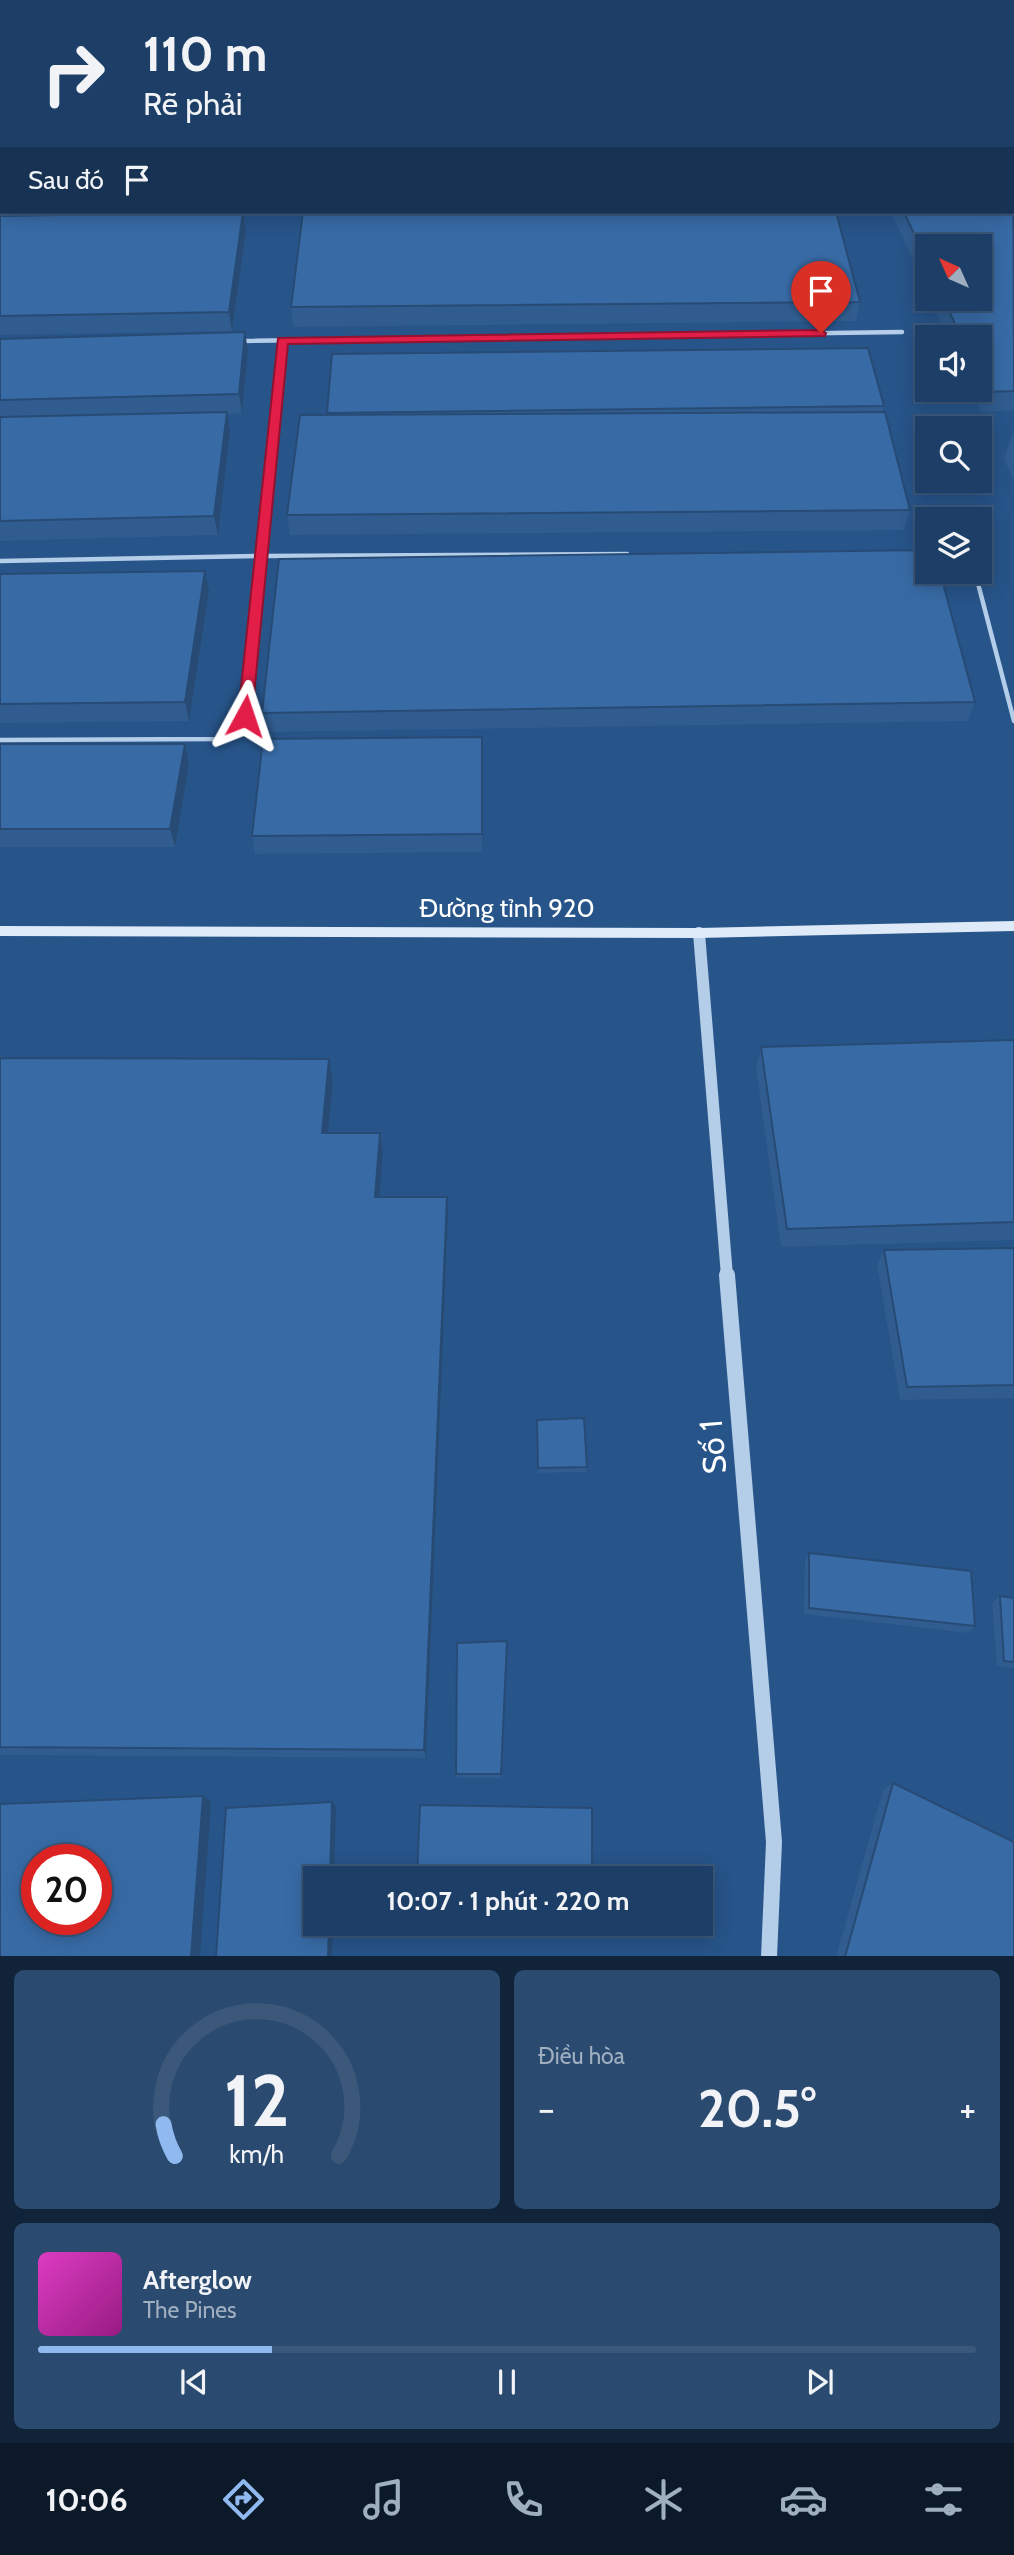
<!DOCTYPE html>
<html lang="vi">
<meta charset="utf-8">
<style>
:root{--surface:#1d3f67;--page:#2a4a70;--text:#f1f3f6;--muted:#a0afc0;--line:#3b587b;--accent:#90b9f0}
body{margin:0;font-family:Cabin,sans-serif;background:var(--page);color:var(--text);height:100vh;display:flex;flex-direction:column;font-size:26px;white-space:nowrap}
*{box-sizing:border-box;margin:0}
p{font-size:23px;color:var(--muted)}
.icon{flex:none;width:38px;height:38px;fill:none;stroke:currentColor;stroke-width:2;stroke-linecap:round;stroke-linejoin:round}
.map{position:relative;height:1956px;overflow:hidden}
.sheet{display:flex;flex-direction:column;gap:14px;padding:14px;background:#102339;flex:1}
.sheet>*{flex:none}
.top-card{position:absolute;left:0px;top:0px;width:1015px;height:214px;box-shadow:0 4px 18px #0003,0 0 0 2px var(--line);background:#1d3f67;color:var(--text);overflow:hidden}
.needle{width:46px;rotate:315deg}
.tools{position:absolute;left:915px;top:234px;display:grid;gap:14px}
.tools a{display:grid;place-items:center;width:77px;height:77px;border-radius:0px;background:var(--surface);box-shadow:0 4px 18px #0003,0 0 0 2px var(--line);font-size:35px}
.speed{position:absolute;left:21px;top:1844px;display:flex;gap:14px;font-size:35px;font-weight:700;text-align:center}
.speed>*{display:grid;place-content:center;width:91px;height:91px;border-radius:50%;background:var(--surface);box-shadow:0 4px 18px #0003,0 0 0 2px var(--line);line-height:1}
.speed .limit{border:10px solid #d22;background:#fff;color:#111}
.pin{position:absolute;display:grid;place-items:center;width:60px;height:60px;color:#fff;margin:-72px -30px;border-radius:50% 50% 50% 0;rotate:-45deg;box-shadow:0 0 7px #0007}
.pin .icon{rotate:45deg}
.me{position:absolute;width:77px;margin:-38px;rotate:5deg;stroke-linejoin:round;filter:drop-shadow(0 0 5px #0008)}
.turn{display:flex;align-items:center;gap:24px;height:147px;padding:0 28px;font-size:32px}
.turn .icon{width:91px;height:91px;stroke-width:2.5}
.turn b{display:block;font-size:49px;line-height:60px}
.then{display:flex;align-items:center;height:66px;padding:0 28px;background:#0003;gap:14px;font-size:26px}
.big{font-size:52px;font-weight:700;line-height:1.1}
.sheet .tile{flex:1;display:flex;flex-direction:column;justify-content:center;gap:10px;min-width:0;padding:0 24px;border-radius:10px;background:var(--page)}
.sheet .dial{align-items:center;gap:0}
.dial svg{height:182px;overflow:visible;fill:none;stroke:var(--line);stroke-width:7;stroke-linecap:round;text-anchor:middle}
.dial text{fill:var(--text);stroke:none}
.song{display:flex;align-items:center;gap:21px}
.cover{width:84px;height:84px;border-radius:10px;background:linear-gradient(135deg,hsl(310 70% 55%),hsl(310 70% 35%))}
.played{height:7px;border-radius:4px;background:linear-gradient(90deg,var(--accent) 25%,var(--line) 25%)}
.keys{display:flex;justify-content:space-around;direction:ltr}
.heat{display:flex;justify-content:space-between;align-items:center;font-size:38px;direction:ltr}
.sheet .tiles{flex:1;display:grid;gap:14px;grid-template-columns:1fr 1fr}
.tile:last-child{grid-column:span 2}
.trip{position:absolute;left:303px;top:1866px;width:410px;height:70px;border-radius:0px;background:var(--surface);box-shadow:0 4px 18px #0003,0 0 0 2px var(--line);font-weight:700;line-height:70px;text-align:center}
.tabs{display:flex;height:112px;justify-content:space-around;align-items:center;background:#0c1929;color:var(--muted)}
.tabs .icon{width:49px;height:49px}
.tabs .current{color:var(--accent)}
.tabs b{font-size:32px;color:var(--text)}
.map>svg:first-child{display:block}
.water{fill:#1c3f6a;stroke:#a9c8e9;stroke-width:2}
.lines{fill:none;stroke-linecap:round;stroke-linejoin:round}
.service{stroke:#b4cde9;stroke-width:4.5}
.tertiary-far1{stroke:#b4cde9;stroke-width:12}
.tertiary{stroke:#b4cde9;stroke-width:16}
.secondary{fill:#dfeaf8;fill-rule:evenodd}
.wall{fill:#305c8f}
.shaded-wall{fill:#274b74}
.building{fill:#386ba6;stroke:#274b74;stroke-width:2;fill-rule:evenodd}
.route{fill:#e11d48;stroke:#92132f;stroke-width:2}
.labels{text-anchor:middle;stroke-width:7;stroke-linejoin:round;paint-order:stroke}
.street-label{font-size:26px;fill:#fff;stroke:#275489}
.near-street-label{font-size:32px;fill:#fff;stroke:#275489}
</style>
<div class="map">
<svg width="1014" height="1957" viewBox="0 0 1014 1957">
<rect width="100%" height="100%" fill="#275489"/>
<path class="water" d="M 0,0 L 1014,0 L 1014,44 L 1013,2 L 2,2 L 2,21 Z"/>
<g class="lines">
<g class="service">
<path d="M 241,341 L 902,332"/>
<path d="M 0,561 L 260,556 L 282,341"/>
<path d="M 975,572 L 1014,721"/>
<path d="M 0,740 L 219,739 L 234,730 L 245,717 L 260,556 L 627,554"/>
</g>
<path class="tertiary-far1" d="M 699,933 L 727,1276"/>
<path class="tertiary" d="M 727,1275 L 774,1842 L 769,1957"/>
<path class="secondary" d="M 1014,921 L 1014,931 L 699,938 L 0,936 L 0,926 L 699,928 Z"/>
</g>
<g class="wall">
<path d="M 1014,97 L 1014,410 L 981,412 L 971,390 L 980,390 L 980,338 L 947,338 L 930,299 L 980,299 L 928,247 L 928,293 L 891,212 L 1013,212 Z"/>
<path d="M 0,120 L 2,212 L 185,212 L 185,213 L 243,212 L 246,231 L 232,331 L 0,335 Z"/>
<path d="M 860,302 L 856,321 L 293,327 L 291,307 Z"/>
<path d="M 0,339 L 248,351 L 242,413 L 227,414 L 230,431 L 218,535 L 0,541 Z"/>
<path d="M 884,406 L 882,412 L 910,510 L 904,530 L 290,535 L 287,515 L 327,415 L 327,413 Z"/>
<path d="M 1014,434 L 1014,481 L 1004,459 L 1012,435 Z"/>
<path d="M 0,574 L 209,591 L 189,721 L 0,723 Z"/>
<path d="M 975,702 L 968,721 L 265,732 L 262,713 Z"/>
<path d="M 482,737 L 482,852 L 255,854 L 252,836 Z"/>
<path d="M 0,744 L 185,744 L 189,763 L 175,847 L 0,847 Z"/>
<path d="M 1014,1040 L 1014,1240 L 781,1247 L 756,1068 L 761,1047 Z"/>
<path d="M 0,1058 L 329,1059 L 333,1080 L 328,1133 L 380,1133 L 383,1152 L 379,1197 L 448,1215 L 426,1758 L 0,1755 Z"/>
<path d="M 1014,1248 L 1014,1398 L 900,1400 L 877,1264 L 884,1250 Z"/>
<path d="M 537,1420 L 587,1467 L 586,1472 L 538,1473 Z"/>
<path d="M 809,1553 L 975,1626 L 968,1633 L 804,1614 L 805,1560 Z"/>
<path d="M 1000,1596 L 1014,1598 L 1014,1668 L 997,1666 L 992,1603 Z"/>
<path d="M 507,1641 L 501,1778 L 457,1778 L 456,1774 Z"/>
<path d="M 893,1783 L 1014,1957 L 836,1957 L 883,1790 Z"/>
<path d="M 415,1928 L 593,1931 L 591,1934 L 417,1931 Z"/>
</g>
<g class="shaded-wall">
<path d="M 243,212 L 246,231 L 232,331 L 229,312 Z"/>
<path d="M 245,332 L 248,351 L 242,413 L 239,394 Z"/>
<path d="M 227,412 L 230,431 L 218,535 L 214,516 Z"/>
<path d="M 205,571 L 209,591 L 189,721 L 185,702 Z"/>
<path d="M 185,744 L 189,763 L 175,847 L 170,829 Z"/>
<path d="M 329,1059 L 333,1080 L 326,1153 L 322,1133 Z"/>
<path d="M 380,1133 L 383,1152 L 378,1215 L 375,1197 Z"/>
<path d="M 447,1197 L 448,1215 L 426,1758 L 424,1750 Z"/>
<path d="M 203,1796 L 211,1802 L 200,1957 L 191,1957 Z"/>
<path d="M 332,1802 L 336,1807 L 334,1878 L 330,1878 Z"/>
<path d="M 329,1923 L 333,1923 L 332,1957 L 328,1957 Z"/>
</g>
<g class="building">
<path d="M 1013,97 L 1014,391 L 986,392 L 980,379 L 980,338 L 961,338 L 944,299 L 980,299 L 980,247 L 928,247 L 928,264 L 904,212 L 1013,212 Z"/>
<path d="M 0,120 L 2,120 L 2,212 L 20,212 L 0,212 Z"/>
<path d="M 243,212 L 229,312 L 0,316 L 0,216 Z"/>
<path d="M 303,212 L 836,212 L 860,302 L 291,307 Z"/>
<path d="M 245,332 L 239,394 L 0,400 L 0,339 Z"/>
<path d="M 868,348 L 884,406 L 327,413 L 332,354 Z"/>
<path d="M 227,412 L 214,516 L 0,521 L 0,417 Z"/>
<path d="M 885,412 L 910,510 L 287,515 L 300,415 Z"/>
<path d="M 928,550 L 928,572 L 940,572 L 975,702 L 262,713 L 279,559 Z"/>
<path d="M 205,571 L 185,702 L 0,704 L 0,574 Z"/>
<path d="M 482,737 L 482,834 L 252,836 L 263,739 Z"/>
<path d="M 0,744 L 185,744 L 170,829 L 0,829 Z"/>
<path d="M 1014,1040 L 1014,1222 L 787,1229 L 761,1047 Z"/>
<path d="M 0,1058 L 329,1059 L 322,1133 L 380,1133 L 375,1197 L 447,1197 L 424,1750 L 0,1747 Z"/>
<path d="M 1014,1248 L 1014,1385 L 907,1387 L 884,1250 Z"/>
<path d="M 584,1418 L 587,1467 L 538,1468 L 537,1420 Z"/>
<path d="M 809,1553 L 971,1571 L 975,1626 L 809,1608 Z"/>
<path d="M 1000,1596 L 1014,1598 L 1014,1662 L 1004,1661 Z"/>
<path d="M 507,1641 L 501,1774 L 456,1774 L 457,1643 Z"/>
<path d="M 893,1783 L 1014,1842 L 1014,1957 L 845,1957 Z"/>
<path d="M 203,1796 L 191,1957 L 0,1957 L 0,1804 ZM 37,1860 L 96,1860 L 96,1920 L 37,1920 Z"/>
<path d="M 332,1802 L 330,1878 L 315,1878 L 315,1923 L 329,1923 L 328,1957 L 216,1957 L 226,1808 Z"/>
<path d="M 420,1805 L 592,1808 L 592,1878 L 417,1878 Z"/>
<path d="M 415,1923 L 593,1923 L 593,1931 L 415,1928 Z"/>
</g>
<path class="route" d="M 821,330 L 826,333 L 825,336 L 288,344 L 252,716 L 250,720 L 240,720 L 238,716 L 278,338 Z"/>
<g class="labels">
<g class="street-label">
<text x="507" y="917">Đường tỉnh 920</text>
</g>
<g class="near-street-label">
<text transform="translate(713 1447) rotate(-95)" y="11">Số 1</text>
</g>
</g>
</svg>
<div class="tools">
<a><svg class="needle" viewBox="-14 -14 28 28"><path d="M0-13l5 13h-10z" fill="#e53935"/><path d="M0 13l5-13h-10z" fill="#a0afc0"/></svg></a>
<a><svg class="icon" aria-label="sound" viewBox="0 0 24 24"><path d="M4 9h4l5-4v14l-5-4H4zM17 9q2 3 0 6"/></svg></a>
<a><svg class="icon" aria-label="search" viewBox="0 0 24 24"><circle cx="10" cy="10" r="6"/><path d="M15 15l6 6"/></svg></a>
<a><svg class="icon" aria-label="layers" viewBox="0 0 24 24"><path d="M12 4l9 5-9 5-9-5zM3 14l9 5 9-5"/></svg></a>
</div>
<div class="speed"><div class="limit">20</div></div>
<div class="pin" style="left:821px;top:333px;background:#d93025"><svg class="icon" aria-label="arrive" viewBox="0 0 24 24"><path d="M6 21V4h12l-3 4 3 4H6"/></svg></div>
<svg class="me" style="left:245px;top:716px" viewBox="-20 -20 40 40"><path d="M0-17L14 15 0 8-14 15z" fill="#e11d48" stroke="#fff" stroke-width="4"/></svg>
<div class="trip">10:07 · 1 phút · 220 m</div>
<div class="top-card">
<div class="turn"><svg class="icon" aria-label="right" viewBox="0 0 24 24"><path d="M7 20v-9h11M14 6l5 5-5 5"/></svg><div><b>110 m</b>Rẽ phải</div></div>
<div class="then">Sau đó<svg class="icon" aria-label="arrive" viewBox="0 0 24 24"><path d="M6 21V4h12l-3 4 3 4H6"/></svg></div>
</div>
</div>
<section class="sheet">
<div class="tiles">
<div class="tile dial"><svg viewBox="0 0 100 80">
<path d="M14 69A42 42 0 1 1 86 69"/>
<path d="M14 69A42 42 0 0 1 9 55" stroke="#90b9f0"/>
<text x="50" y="56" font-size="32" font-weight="700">12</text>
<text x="50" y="72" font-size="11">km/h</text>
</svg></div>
<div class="tile"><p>Điều hòa</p>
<div class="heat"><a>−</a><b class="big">20.5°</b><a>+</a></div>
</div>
<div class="tile">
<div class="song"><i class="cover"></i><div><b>Afterglow</b><p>The Pines</p></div></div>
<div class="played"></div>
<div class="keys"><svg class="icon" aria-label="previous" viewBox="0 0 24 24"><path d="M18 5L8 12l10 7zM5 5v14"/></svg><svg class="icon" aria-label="pause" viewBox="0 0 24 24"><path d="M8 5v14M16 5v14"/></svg><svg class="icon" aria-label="next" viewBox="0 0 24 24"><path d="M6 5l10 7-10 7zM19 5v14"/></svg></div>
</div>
</div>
</section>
<nav class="tabs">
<b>10:06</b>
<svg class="icon current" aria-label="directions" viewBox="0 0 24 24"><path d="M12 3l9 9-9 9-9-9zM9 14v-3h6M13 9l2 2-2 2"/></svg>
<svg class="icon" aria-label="music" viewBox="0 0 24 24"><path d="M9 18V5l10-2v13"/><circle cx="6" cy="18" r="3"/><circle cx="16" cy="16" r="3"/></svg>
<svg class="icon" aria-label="phone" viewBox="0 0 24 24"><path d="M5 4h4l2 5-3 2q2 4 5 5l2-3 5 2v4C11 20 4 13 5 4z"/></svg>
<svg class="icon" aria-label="climate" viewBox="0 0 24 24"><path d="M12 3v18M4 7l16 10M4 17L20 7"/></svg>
<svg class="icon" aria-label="car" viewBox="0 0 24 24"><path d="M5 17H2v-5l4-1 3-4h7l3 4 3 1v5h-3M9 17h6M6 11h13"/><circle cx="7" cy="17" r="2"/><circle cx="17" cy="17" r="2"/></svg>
<svg class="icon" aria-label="filters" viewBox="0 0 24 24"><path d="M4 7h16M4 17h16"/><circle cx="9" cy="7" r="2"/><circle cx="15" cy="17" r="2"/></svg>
</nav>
